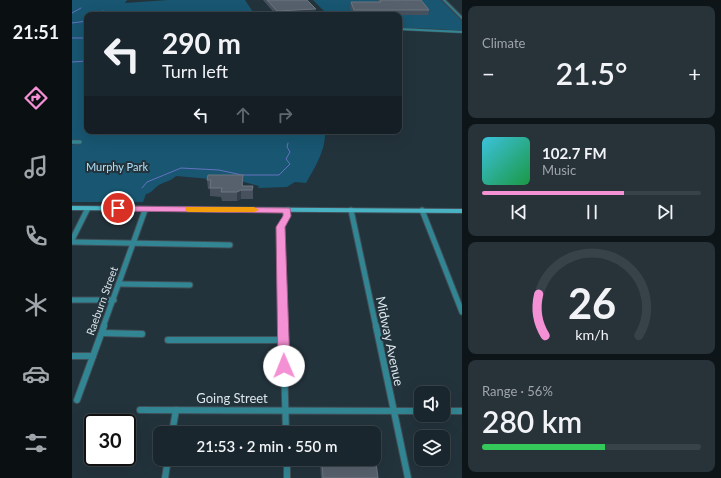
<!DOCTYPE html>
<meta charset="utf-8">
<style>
:root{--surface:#1a262d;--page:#273239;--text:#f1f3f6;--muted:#9fa5aa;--line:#384349;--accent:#f491d4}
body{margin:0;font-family:Lato,sans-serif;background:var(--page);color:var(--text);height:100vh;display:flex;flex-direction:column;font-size:15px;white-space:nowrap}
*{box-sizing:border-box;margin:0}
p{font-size:13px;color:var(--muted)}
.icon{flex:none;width:22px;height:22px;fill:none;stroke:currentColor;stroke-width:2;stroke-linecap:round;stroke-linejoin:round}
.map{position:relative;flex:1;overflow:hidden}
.sheet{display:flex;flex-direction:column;gap:6px;padding:6px;background:#0e1519;width:259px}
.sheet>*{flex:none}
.guide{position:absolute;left:12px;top:12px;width:318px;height:122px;border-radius:8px;box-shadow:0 4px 16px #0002,0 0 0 1px var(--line);background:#1a262d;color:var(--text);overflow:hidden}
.fabs{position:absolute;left:342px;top:386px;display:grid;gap:8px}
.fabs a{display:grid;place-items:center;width:36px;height:36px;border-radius:8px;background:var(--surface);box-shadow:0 4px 16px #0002,0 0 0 1px var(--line);font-size:20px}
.speed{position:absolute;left:12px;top:414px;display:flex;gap:8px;font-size:20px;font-weight:700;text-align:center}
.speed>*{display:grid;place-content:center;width:52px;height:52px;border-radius:50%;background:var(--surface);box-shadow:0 4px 16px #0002,0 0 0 1px var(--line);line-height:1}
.speed .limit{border:2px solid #111;border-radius:6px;background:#fff;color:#111}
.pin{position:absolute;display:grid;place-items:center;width:34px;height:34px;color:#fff;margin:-17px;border:2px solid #fff;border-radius:50%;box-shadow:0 1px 4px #0007}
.me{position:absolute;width:44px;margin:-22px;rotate:359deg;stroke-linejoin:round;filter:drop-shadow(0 0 3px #0008)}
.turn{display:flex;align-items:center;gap:14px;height:84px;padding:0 12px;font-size:18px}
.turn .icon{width:52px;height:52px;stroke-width:2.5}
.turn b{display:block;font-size:28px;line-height:34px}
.lanes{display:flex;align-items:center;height:38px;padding:0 12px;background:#0003;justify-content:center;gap:20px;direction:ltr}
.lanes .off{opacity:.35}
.big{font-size:30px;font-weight:600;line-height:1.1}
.sheet .widget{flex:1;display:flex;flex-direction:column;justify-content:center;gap:6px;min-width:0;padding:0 14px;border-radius:8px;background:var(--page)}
.sheet .dial{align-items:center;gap:0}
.dial svg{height:104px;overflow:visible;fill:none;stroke:var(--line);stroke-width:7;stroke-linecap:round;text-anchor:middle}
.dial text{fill:var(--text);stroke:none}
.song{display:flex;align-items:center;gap:12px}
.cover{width:48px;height:48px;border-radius:6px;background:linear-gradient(135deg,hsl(190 70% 55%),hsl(140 70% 35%))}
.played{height:4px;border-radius:2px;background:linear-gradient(90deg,var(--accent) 65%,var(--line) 65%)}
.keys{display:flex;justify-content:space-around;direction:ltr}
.heat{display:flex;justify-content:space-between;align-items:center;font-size:22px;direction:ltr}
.charge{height:6px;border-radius:3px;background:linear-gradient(90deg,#34c759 56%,var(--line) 0)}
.trip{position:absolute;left:81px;top:426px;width:228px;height:40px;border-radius:8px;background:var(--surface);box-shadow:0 4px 16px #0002,0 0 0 1px var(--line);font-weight:600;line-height:40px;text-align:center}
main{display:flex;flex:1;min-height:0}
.tabs{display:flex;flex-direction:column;width:72px;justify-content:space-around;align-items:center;background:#0a0f12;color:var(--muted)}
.tabs .icon{width:28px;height:28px}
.tabs .on{color:var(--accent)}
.tabs b{font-size:18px;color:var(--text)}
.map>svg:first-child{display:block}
.green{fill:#185671}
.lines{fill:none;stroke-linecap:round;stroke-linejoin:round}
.stream{stroke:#6572c1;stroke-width:1}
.minor-far3-casing{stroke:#404f58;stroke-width:3}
.minor-far2-casing{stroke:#404f58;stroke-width:5}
.minor-far1-casing{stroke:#404f58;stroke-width:7}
.minor-casing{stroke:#404f58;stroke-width:8}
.tertiary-casing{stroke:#404f58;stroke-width:2.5}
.secondary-casing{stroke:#404f58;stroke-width:2}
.minor-far3{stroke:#328693;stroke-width:2}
.minor-far2{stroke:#328693;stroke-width:3.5}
.minor-far1{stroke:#328693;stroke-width:5}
.minor{stroke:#328693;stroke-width:6}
.tertiary{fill:#328693;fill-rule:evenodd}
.secondary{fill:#49b3c3;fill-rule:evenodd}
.wall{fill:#47515e}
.shaded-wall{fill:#323e4a}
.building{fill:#57616d;stroke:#6c7680}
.route{fill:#f491d4;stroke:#9f5e8a}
.slow{fill:#f59e0b}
.labels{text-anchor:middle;stroke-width:4;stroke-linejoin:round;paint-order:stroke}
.park-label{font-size:11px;fill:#b0e0f9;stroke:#23333c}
.street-label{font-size:11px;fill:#dbe5ea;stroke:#23333c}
.near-street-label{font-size:13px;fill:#dbe5ea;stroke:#23333c}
</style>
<main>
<nav class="tabs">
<b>21:51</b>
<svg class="icon on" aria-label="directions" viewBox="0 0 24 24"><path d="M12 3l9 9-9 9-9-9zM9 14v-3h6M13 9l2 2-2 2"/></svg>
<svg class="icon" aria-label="music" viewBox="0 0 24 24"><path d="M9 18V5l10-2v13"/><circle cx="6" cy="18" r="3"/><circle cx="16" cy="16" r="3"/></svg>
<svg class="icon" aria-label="phone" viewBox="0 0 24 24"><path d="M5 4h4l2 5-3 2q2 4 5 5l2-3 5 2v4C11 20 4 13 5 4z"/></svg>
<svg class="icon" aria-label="climate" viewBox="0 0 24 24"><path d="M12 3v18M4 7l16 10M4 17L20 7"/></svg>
<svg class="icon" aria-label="car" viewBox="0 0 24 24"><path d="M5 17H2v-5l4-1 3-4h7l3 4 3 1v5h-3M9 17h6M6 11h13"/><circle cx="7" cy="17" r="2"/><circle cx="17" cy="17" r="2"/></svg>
<svg class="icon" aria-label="filters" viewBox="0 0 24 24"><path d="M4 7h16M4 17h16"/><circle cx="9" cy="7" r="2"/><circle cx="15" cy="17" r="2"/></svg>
</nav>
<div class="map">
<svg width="390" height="478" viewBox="0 0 390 478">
<rect width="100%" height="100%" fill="#23333c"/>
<g class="green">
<path d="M 0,0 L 55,0 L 53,3 L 96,0 L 173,0 L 183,15 L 15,15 L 15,131 L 253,131 C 254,150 243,167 234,183 L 223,182 L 215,187 L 186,188 L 187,186 L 172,182 L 104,176 C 97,182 94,181 87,185 C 82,188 80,193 74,194 L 71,202 L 0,202 L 0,145 L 10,141 L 0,141 Z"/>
<path d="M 241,0 L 369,0 L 390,21 L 390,31 L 363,29 L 327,28 L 327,15 L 256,15 Z"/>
</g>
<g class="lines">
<g class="stream">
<path d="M 0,13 L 9,8"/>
<path d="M 28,15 L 31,11"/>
<path d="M 0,23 L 15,21"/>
<path d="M 0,38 L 15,38"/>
<path d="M 0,62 L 15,61"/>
<path d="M 215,131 L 218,134"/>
<path d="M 70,188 L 75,182 L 109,168 L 147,170 L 170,175 L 207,175 L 218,164 L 214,159 L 218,152 L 215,147 L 216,143"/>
</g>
<g class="minor-far3-casing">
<path id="minor-far3" d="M 327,29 L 390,32"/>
</g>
<g class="minor-far2-casing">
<g id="minor-far2">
<path d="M 0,142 L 8,142"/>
<path d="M 15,211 L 16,208"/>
<path d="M 73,211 L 74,208"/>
</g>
</g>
<g class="minor-far1-casing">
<g id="minor-far1">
<path d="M 279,210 L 304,327"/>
<path d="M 350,210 L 390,312"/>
<path d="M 0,240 L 15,210"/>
<path d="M 0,242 L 158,245"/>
<path d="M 47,284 L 118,285"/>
<path d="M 0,300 L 42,300"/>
<path d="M 31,327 L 73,210"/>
<path d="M 211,327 L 208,227 L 215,216 L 216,210"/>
</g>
</g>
<g class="minor-casing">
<g id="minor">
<path d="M 211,326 L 214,433"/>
<path d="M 304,326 L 336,478"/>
<path d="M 30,333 L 70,334"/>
<path d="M 96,340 L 212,340"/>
<path d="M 0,356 L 21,356"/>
<path d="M 5,400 L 32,326"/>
<path d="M 68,410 L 349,411"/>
<path d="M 371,411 L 390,411"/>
<path d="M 100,433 L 104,410"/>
<path d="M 215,459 L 215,478"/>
<path d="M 93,478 L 96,459"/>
</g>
</g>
<g class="tertiary-casing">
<path id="tertiary" d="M 371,0 L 373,0 L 390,17 L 390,19 Z"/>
</g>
<g class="secondary-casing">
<path id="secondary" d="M 0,206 L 390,209 L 390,213 L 0,210 Z"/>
</g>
<use href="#minor-far3" class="minor-far3"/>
<use href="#minor-far2" class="minor-far2"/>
<use href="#minor-far1" class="minor-far1"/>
<use href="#minor" class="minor"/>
<use href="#tertiary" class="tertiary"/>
<use href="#secondary" class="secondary"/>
</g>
<g class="wall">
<path d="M 191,0 L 235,0 L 244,14 L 232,15 L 204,15 Z"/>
<path d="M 306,0 L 349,0 L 357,10 L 356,15 L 282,15 L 278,8 L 279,2 L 306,2 Z"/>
<path d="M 136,175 L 171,183 L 171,186 L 181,186 L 181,199 L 169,199 L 165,201 L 150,201 L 149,197 L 138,196 L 138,189 L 136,189 L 135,180 Z"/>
<path d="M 249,459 L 302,459 L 306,478 L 249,478 L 248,464 Z"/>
</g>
<g class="shaded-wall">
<path d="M 244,9 L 244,14 L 232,15 L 205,15 L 205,11 Z"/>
<path d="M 169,190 L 169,199 L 165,201 L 165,192 Z"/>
</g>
<g class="building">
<path d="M 195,0 L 235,0 L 244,9 L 205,11 Z"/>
<path d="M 308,0 L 349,0 L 357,10 L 282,10 L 279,2 L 309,2 Z"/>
<path d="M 136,175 L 171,175 L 170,186 L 181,186 L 180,190 L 169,190 L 165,192 L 149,192 L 150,188 L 138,188 L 139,180 L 135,180 Z"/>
<path d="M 302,455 L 303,455 L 306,478 L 251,478 L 250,459 L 302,459 Z"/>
</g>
<path class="route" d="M 43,206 L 218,208 L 219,216 L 213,227 L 218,366 L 217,370 L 212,371 L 208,370 L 206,366 L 204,227 L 211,216 L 211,213 L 46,211 L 43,210 L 41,208 Z"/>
<path class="slow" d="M 114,207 L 182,207 L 187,210 L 182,212 L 117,212 L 114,211 L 113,209 Z"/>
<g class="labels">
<g class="park-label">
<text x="45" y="171">Murphy Park</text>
</g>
<g class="street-label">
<text transform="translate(30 301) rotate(-70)" y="4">Raeburn Street</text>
</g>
<g class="near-street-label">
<text transform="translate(318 341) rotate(78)" y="5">Midway Avenue</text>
<text x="160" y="403">Going Street</text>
</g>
</g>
</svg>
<div class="fabs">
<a><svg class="icon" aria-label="sound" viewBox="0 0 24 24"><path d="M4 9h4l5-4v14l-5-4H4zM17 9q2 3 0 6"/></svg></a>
<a><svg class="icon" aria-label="layers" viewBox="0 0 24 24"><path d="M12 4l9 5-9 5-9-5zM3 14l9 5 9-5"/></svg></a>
</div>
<div class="speed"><div class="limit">30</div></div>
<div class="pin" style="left:46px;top:208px;background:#d93025"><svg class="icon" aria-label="arrive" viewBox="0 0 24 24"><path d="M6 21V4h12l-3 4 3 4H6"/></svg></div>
<svg class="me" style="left:212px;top:366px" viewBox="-20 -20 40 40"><circle r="19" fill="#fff"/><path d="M0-13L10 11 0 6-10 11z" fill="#f491d4"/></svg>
<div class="trip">21:53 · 2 min · 550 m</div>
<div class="guide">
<div class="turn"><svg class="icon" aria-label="left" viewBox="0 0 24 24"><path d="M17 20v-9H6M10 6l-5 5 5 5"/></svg><div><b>290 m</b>Turn left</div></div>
<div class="lanes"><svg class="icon" aria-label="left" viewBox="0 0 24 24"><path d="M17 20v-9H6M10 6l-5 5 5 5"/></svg><svg class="icon off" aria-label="ahead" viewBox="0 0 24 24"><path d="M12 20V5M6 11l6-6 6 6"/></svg><svg class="icon off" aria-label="right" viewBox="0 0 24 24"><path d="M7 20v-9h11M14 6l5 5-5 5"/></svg></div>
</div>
</div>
<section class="sheet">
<div class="widget"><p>Climate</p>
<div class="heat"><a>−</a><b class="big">21.5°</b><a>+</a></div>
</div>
<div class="widget">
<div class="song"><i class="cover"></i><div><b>102.7 FM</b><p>Music</p></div></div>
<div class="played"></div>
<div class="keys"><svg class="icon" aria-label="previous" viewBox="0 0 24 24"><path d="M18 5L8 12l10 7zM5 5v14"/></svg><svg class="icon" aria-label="pause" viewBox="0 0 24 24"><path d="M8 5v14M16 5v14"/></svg><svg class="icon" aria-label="next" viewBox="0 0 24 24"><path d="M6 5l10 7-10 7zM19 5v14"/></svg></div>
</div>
<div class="widget dial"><svg viewBox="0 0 100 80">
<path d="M14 69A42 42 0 1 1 86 69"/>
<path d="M14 69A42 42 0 0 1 9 37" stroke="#f491d4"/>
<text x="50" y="56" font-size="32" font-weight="700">26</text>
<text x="50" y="72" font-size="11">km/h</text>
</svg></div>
<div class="widget"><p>Range · 56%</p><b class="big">280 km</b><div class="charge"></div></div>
</section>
</main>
